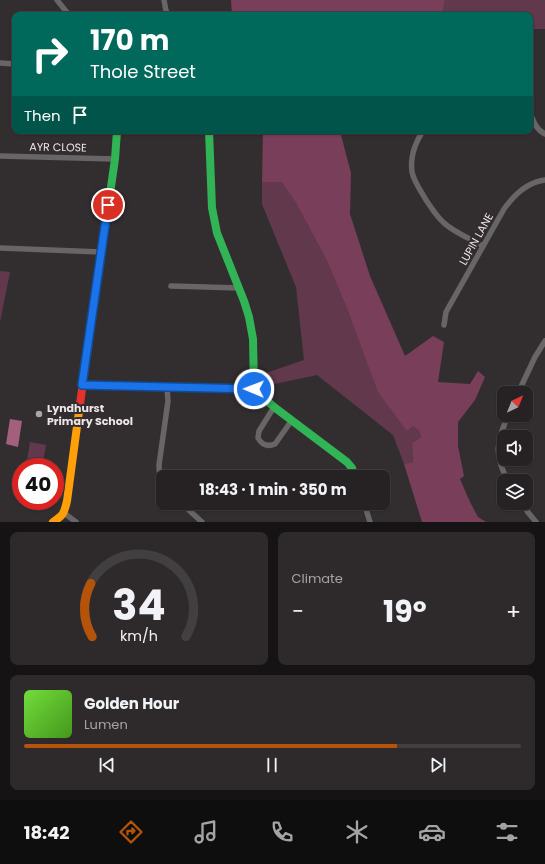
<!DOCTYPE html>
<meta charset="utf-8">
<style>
:root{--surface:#262224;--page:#2e2a2c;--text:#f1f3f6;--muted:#a4a4a6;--line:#423f41;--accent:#b45309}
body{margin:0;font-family:Poppins,sans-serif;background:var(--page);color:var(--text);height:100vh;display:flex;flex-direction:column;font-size:15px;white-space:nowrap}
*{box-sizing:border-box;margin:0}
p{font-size:13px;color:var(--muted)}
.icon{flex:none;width:22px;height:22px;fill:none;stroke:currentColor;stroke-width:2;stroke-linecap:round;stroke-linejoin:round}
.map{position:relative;height:522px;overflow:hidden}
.sheet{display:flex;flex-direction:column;gap:10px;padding:10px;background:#151314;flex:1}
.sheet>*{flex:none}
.guide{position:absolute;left:12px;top:12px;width:521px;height:122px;border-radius:8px;box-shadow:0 1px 3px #0004,0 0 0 1px var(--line);background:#00695c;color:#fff;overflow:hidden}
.needle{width:26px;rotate:43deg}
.tools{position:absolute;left:497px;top:386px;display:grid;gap:8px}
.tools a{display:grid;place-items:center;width:36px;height:36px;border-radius:8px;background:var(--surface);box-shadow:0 1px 3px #0004,0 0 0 1px var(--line);font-size:20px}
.speed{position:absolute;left:12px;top:458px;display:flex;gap:8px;font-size:20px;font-weight:700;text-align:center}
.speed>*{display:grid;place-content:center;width:52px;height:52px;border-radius:50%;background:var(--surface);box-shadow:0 1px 3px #0004,0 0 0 1px var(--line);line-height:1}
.speed .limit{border:6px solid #d22;background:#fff;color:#111}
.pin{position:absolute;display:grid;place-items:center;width:34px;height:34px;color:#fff;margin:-17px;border:2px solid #fff;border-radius:50%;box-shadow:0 1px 4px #0007}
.me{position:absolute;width:44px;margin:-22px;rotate:271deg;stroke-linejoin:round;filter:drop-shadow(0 0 3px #0008)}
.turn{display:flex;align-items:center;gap:14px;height:84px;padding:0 12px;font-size:18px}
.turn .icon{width:52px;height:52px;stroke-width:2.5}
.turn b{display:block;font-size:28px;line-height:34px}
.then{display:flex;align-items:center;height:38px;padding:0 12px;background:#0003;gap:8px;font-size:15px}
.big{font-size:30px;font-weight:700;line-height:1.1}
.sheet .tile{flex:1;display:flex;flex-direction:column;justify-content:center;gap:6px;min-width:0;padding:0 14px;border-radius:8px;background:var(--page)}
.sheet .dial{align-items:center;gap:0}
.dial svg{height:104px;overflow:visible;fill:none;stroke:var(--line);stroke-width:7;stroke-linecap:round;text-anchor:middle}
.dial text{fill:var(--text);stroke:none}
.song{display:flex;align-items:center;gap:12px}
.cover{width:48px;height:48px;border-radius:6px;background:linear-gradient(135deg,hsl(100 70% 55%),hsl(100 70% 35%))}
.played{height:4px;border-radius:2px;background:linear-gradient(90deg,var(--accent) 75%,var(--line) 75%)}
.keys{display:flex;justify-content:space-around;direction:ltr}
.heat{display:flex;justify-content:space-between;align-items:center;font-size:22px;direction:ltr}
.sheet .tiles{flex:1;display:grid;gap:10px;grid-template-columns:1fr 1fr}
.tile:last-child{grid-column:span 2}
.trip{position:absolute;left:156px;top:470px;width:234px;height:40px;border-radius:8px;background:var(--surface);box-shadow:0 1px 3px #0004,0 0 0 1px var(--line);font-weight:700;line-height:40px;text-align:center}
.menu{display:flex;height:64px;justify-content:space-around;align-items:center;background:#0f0e0e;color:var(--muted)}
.menu .icon{width:28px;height:28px}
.menu .active{color:var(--accent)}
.menu b{font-size:18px;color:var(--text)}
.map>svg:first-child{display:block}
.green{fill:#62394c}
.forest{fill:#793e5a}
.water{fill:#a2607d}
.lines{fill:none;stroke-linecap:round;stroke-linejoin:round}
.street{stroke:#686566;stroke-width:5.5}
.fast{stroke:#30b455;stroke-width:8}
.slow{stroke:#ff9f0a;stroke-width:8}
.jam{stroke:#e5322d;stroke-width:8}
.route-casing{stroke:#114b97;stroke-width:10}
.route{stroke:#1a73e8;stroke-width:7}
.poi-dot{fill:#aaa6a8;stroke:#342c2f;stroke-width:1.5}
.labels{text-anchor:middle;stroke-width:4;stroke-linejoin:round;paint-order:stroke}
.street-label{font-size:11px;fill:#ebe6e8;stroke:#342c2f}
.poi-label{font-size:11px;font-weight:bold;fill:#ebe6e8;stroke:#342c2f;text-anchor:start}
</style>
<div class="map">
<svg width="545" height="522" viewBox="0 0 545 522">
<rect width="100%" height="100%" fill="#322e30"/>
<g class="green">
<path d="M 445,0 L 545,0 L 545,29 L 530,29 L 530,15 L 442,15 Z"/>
<path d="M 282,181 L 296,203 L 327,261 L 350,316 L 407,431 L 413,426 L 419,431 L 421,437 L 412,443 L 413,462 L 404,464 L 393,435 L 317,375 L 265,386 L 254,389 L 254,376 L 263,374 L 304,360 L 296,287 L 262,204 L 262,182 Z"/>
<path d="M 0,271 L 10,272 L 0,322 Z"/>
<path d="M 30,442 L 46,445 L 42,467 L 26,467 Z"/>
</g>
<g class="forest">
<path d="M 231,0 L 445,0 L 442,15 L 232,15 Z"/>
<path d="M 263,131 L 352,131 L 341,135 L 351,173 L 350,214 L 370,276 L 405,356 L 433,336 L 444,342 L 438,382 L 470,384 L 478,371 L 485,377 L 475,400 L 458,422 L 458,446 L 464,476 L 460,479 L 470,502 L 478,517 L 486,522 L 422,522 L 404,464 L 413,462 L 412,443 L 421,437 L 419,431 L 413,426 L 407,431 L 378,392 L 350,316 L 327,261 L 296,203 L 282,182 L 262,182 Z"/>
</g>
<path class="water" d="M 10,419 L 22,421 L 18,447 L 6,444 Z"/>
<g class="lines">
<g class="street">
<path d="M 57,0 L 69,15"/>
<path d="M 164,0 L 166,11 L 169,15"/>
<path d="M 0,63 L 15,64"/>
<path d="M 531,115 C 534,123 537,130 545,134"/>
<path d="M 423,131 C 415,143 410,157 412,172 C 414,182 421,191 426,200 C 431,207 436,216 443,222 C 453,232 471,239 483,246"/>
<path d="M 0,156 L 115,159"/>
<path d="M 0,248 L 101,252"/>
<path d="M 171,286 L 239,288"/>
<path d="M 444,325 L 446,312 L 504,209 C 514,195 527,182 545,180"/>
<path d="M 518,393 L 535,357 L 545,341"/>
<path d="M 274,407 L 259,431 L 258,438 C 262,445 268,447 275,444 L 292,420"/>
<path d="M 508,415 C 497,443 493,453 508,481"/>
<path d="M 163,484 C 160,478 159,472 159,465 L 168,401 L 167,387"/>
<path d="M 181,503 L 202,522"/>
<path d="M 364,503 L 370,522"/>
<path d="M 522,503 L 527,511 L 536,522"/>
<path d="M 64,513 L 76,522"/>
</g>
<g class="fast">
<path d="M 209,131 L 212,208 L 217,233 L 244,301 L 249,317 L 253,339 L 254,389"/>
<path d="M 94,305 L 115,159 L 117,131"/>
<path d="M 82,385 L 254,389 L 274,407 L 347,462 L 352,468 L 355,477"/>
</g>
<path class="slow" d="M 53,522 C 64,515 64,513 67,501 L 80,404"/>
<path class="jam" d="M 80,404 L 94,305"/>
</g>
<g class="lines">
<g class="route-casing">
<path id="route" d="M 108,205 L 82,385 L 254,389"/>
</g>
<use href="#route" class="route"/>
</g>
<circle class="poi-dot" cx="39" cy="414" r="4"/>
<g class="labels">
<g class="street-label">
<text transform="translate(58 147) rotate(1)" y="4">AYR CLOSE</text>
<text transform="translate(476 239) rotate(-61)" y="4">LUPIN LANE</text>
</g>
<g class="poi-label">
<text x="47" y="412">Lyndhurst<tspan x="47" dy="13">Primary School</tspan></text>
</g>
</g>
</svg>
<div class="tools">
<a><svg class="needle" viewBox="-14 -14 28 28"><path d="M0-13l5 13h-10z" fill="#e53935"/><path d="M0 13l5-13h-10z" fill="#a4a4a6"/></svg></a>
<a><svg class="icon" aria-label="sound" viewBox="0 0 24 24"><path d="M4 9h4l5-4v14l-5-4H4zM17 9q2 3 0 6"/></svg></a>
<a><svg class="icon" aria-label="layers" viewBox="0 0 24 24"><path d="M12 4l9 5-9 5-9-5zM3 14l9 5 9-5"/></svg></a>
</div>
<div class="speed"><div class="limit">40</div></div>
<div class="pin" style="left:108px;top:205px;background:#d93025"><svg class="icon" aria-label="arrive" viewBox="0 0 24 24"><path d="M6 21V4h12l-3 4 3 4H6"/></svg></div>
<svg class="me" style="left:254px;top:389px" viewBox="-20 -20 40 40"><circle r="17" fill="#1a73e8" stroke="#fff" stroke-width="3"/><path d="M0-11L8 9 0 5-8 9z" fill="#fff"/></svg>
<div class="trip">18:43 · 1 min · 350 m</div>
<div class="guide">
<div class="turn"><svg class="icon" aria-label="right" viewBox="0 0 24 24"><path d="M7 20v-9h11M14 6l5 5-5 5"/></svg><div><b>170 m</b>Thole Street</div></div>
<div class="then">Then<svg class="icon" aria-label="arrive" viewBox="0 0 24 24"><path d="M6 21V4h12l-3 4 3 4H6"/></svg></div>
</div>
</div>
<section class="sheet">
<div class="tiles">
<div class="tile dial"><svg viewBox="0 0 100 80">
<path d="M14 69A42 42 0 1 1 86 69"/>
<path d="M14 69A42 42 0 0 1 13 28" stroke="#b45309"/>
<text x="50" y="56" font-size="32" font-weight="700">34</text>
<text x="50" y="72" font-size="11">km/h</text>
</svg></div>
<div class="tile"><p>Climate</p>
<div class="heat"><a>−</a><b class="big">19°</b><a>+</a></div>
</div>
<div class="tile">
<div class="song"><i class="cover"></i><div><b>Golden Hour</b><p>Lumen</p></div></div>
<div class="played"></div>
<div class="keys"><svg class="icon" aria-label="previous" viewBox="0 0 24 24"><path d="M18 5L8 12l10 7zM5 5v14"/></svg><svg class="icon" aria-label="pause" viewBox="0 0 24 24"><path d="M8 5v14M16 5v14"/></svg><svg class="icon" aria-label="next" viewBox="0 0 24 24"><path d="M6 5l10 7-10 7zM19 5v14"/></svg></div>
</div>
</div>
</section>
<nav class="menu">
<b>18:42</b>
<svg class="icon active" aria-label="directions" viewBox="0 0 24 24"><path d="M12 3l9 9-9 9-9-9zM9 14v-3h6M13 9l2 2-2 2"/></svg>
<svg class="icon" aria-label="music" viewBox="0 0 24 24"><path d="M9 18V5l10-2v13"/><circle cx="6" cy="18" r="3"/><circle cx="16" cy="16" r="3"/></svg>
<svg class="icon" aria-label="phone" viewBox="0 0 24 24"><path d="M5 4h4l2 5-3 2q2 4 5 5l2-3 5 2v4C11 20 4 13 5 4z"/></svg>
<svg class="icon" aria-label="climate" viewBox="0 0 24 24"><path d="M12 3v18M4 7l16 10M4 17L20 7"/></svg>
<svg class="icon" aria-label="car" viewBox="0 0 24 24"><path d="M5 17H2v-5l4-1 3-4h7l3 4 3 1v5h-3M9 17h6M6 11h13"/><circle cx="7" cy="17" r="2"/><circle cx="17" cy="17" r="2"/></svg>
<svg class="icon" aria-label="filters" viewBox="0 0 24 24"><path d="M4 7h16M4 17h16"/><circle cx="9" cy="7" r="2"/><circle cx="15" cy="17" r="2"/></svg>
</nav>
